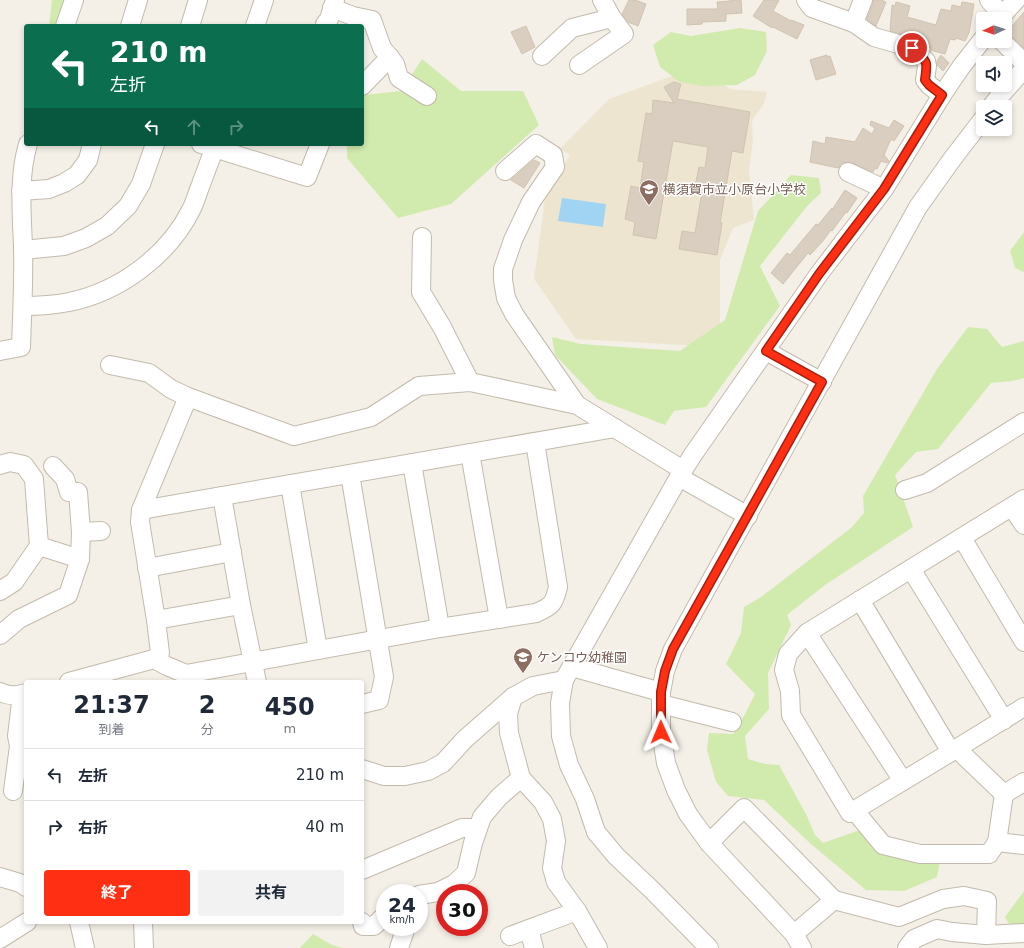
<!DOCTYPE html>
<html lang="ja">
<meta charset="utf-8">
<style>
body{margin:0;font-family:"DejaVu Sans","Noto Sans JP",sans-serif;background:#f2f2f3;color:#1f2937;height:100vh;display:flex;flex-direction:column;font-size:15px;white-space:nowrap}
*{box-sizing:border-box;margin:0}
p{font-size:13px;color:#747a83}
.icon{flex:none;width:22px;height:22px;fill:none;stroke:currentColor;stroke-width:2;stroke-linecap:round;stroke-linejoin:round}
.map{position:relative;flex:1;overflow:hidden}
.sheet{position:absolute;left:24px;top:680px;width:340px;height:244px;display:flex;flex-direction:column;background:#fff;border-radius:4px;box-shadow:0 2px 6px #0003}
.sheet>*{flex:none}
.guide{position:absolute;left:24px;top:24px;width:340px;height:122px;border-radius:4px;box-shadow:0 2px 6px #0003;background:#0b6e4f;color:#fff;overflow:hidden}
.needle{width:26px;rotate:266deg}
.fabs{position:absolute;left:976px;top:12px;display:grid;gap:8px}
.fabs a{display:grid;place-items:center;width:36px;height:36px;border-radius:4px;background:#fff;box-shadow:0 2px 6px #0003;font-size:20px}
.speed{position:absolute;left:376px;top:884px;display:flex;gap:8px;font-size:20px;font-weight:700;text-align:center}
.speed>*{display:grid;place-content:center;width:52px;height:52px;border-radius:50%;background:#fff;box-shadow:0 2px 6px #0003;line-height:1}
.speed small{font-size:10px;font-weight:400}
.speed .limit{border:6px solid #d22;background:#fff;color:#111}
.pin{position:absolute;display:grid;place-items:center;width:34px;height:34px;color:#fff;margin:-17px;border:2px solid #fff;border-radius:50%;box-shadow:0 1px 4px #0007}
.me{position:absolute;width:44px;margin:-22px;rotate:359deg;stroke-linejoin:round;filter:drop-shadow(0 0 3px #0008)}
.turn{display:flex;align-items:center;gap:14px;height:84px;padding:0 20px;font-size:18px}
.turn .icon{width:52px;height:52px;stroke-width:2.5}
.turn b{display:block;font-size:28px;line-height:34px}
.lanes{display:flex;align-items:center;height:38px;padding:0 20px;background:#0003;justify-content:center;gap:20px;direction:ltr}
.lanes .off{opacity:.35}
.eta{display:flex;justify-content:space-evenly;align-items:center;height:68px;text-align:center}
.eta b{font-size:24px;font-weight:700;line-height:28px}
.cta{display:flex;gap:8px;margin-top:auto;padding:8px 20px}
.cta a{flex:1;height:46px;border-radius:4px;background:#ff2f13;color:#fff;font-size:16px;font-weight:700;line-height:46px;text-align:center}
.cta a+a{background:#f2f2f3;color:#1f2937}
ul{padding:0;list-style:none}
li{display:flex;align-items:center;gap:12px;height:52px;padding:0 20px;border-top:1px solid #e0e1e3}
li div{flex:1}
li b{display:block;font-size:15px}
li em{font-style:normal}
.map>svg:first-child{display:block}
</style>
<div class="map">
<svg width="1024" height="948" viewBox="0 0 1024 948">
<rect width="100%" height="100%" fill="#f4f0e7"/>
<!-- education -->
<polygon fill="#eee5d0" points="672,76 722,83 730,89 767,92 764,104 753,119 752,122 753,141 749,170 754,220 733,228 720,260 720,324 701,346 576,339 534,279 546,192 570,155 560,149 609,99"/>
<!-- green -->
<g fill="#d1eaae">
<polygon points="52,0 64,0 55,26 49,26"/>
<polygon points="740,28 766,32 767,51 755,75 737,85 701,86 680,82 660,67 653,45 671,32 691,36"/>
<polygon points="422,59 461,91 523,91 539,125 451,204 398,218 347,158 347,144 362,144 362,97 364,95 401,91"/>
<polygon points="791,175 819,178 821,193 808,205 760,266 780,306 706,407 674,411 665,425 597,399 555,355 552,337 581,344 636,348 680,351 725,320 758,211"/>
<polygon points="1024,232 1024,272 1015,268 1010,251"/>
<polygon points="968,327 987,329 1002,347 1024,341 1024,378 1012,381 991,383 938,449 916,452 895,475 913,527 825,585 787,615 791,625 768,673 769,709 745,736 748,759 765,764 779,765 807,816 815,835 823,843 860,830 880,854 940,861 937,877 904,891 866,890 811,844 764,800 728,796 716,782 707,750 709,733 733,734 745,714 755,694 726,664 741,633 744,607 761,597 851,528 864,513 863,496 937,369"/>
<polygon points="1024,891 1024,924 1009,924 1005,917"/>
<polygon points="313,934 332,945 343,948 300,948"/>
</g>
<!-- water -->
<polygon fill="#a1d4f3" points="562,198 606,204 603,227 558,221"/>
<!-- building -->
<g fill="#d9cebf" stroke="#d1c3af">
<polygon points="629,0 635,0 646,4 638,26 628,22 622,14"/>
<polygon points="730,0 741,0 742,13 726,14 726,21 702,22 702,24 687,25 687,9 718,9 717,2 730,1"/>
<polygon points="764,0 779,0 773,11 791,21 791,20 804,25 797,39 773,27 772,28 753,16"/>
<polygon points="873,0 881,0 886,2 876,26 867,19 873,4"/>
<polygon points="896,2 910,6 907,17 936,25 941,9 951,11 952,5 961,7 962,2 974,4 969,33 965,41 956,38 955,40 950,39 945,54 930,50 931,48 925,46 915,38 890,31 892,5 895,6"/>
<polygon points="1024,12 1024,48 1007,32"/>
<polygon points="526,26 535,47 522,54 511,32"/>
<polygon points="827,55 827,57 830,56 836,74 816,80 810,60"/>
<polygon points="941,55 949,63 943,71 937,65 937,61"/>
<polygon points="674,82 681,84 677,99 750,112 743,153 732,151 720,223 722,223 717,255 679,249 682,231 695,233 703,187 695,186 699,167 705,168 708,147 673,141 656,239 633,235 635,222 625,219 631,186 640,188 644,162 638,161 646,113 652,114 653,100 674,103 664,87"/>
<polygon points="894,120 904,126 894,141 891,139 884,155 889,161 887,163 881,161 877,169 875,168 873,172 852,163 848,162 842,163 838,168 810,162 813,141 825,144 826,137 855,142 863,128 872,134 875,128 870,125 871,121 889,128"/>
<polygon points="534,160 540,163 524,188 511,180"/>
<polygon points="845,190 857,198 847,213 846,212 832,231 831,230 822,242 810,255 808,253 783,284 771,273 787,253 790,255 816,224 818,225 832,208 832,210"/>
</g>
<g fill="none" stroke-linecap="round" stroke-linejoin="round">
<!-- minor casing -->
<g stroke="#c3baac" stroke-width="20">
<g id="minor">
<polyline points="806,0 812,8 854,23 874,37 912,48 926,61 927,66 925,80 929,85 942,95"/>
<polyline points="989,0 1002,15"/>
<polyline points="332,8 353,16 372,20 382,48 395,64 399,78 427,96"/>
<polyline points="999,19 1016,0"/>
<polyline points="854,23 863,0"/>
<polyline points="325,24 329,19 335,0"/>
<polyline points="65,26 74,0"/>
<polyline points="130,26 138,0"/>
<polyline points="190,26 198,0"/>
<polyline points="255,26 264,0"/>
<polyline points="1002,41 1024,63"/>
<polyline points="542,56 572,28 612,18"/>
<polyline points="579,65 624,34 612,18 602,0"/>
<polyline points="362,86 390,57"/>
<polyline points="991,107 998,98 1024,69"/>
<polyline points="201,144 307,177 320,144"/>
<polyline points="505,171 536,144 553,155 555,167 531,202 513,240 503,269 503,280 506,298 514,314 577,405"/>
<polyline points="848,172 884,189"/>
<polyline points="21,191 49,189 64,183 77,175 88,160 92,144"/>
<polyline points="422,237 421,292 442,327 470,382"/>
<polyline points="23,250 64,246 86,238 107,226 128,206 141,184 155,144"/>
<path d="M23 306C38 306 54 305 69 302 119 292 168 256 191 210 195 203 197 194 200 187 205 173 211 158 216 144"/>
<path d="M0 351 21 347C22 314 24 281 23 248 22 214 18 178 28 144"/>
<polyline points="766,351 822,382"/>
<polyline points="110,365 149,373 171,389 188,397 294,436 371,417 419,386 470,382 577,405 683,470"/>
<polyline points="470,453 499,619"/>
<polyline points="412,463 440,628"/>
<polyline points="0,465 10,462 24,465 34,479 39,546 14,582 0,591"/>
<polyline points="350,474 384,677 379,700 362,704"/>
<polyline points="679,477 748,516"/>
<polyline points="290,484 318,650"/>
<polyline points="905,490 927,483 1024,422"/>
<polyline points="222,496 241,605 257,682"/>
<polyline points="1024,499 807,633 788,654 784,670 790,691 791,715 850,813 951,752 1024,707"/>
<polyline points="1012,507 1024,525"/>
<polyline points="141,510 615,428"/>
<polyline points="81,532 101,531"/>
<polyline points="962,538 1024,642"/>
<polyline points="39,546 80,559"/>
<polyline points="147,568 232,552"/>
<polyline points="911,569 1004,720"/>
<polyline points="860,600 951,752"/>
<polyline points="156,620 241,605"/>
<polyline points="807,633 903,781"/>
<polyline points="0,635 19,619 68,595 80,559 81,532 78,492 69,492 65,479 53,466"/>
<path d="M154 659 167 666 186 674 440 628 536 613C552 606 554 604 558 587L535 442"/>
<polyline points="572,667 661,692"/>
<polyline points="69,682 154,659 160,653 156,620 140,522 141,510 188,397"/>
<path d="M0 692C8 696 18 696 26 693"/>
<polyline points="513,697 508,714 509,733 521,778 543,802 552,819 556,841 552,868 556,882 577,911 598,948"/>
<polyline points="661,704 732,722"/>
<polyline points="957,749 1004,794 1024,782"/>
<polyline points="362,769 384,776 405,776 428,771 443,763 465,739 513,697 533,686 564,680"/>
<polyline points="13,791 19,746 17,736 22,694"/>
<polyline points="854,810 883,845 920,854 989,854 997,842 1004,794"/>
<polyline points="997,842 1024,845"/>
<polyline points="709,843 744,808 834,900"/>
<polyline points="362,870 462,828 478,828"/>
<polyline points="0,877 20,883 26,887"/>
<polyline points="419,895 438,892 454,884 466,873 473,843 482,817 499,797 521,778"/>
<polyline points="79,922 85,948"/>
<polyline points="143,922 144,948"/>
<polyline points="362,922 363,926 374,926 385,915"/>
<polyline points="529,929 534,948"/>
<polyline points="794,934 834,900 899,917 943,899 964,896 987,901 986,935"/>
<polyline points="510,936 577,911"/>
<polyline points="0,939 27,922"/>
<polyline points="399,948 406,927"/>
<polyline points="709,948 652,890 616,856 596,832 585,799 569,765 561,736 560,703 564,680 679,477 692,456 819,274 884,189 942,95 961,67 983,39"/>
<polyline points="802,948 794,934 709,843 688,814 676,790 666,763 661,732 661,692 665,671 673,649 918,207 953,158 983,119"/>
<polyline points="907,948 914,939 937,929 952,932 986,935 1024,933"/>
</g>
</g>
<!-- minor -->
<use href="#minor" stroke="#fff" stroke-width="18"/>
</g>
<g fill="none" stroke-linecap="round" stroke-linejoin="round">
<!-- route casing -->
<g stroke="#a61f0c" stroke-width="10">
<path id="route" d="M661 732V692L665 671 673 649 822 382 766 351 819 274 884 189 942 95 929 85 925 80C928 59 927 62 912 48"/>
</g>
<!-- route -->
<use href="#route" stroke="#ff2f13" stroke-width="7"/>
</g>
<!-- icons -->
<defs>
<g id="school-pin" transform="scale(1)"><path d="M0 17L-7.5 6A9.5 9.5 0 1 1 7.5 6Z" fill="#8d6e63" stroke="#fff"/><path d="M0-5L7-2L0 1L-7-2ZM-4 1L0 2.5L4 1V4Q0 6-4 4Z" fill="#fff"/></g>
</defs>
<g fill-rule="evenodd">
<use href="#school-pin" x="649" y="189"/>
<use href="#school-pin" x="523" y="657"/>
</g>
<g text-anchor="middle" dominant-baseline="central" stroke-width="3" stroke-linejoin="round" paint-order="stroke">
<!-- education labels -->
<g font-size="13" fill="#785e54" stroke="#fff" text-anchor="start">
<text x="663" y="189">横須賀市立小原台小学校</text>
<text x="537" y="657">ケンコウ幼稚園</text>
</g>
</g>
</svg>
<div class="fabs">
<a><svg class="needle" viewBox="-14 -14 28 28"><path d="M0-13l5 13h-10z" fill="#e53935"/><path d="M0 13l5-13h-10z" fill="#747a83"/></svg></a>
<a><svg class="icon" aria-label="sound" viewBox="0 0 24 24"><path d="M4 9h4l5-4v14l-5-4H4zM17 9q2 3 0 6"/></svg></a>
<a><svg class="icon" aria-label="layers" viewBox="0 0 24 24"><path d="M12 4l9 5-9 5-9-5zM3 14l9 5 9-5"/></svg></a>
</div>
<div class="speed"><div>24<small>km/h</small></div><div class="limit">30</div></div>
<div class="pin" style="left:912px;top:48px;background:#d93025"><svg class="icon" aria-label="arrive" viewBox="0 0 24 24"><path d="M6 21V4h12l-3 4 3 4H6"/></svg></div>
<svg class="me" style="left:661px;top:732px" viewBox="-20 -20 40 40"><path d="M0-17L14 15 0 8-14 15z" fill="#ff2f13" stroke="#fff" stroke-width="4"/></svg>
<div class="guide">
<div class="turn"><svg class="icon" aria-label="left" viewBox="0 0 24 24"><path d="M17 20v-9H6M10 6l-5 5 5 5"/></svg><div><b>210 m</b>左折</div></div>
<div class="lanes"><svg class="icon" aria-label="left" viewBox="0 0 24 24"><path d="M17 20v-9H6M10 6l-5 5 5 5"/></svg><svg class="icon off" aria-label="ahead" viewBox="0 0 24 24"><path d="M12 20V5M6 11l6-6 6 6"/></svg><svg class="icon off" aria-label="right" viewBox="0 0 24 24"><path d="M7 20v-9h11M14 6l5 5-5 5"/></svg></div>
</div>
<section class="sheet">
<div class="eta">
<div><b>21:37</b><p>到着</p></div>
<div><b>2</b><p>分</p></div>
<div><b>450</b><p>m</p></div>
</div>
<ul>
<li><svg class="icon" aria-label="left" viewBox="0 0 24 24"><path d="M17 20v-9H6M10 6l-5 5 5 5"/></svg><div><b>左折</b></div><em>210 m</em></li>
<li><svg class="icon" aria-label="right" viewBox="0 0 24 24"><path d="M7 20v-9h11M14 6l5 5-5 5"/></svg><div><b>右折</b></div><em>40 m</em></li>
</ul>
<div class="cta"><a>終了</a><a>共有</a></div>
</section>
</div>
